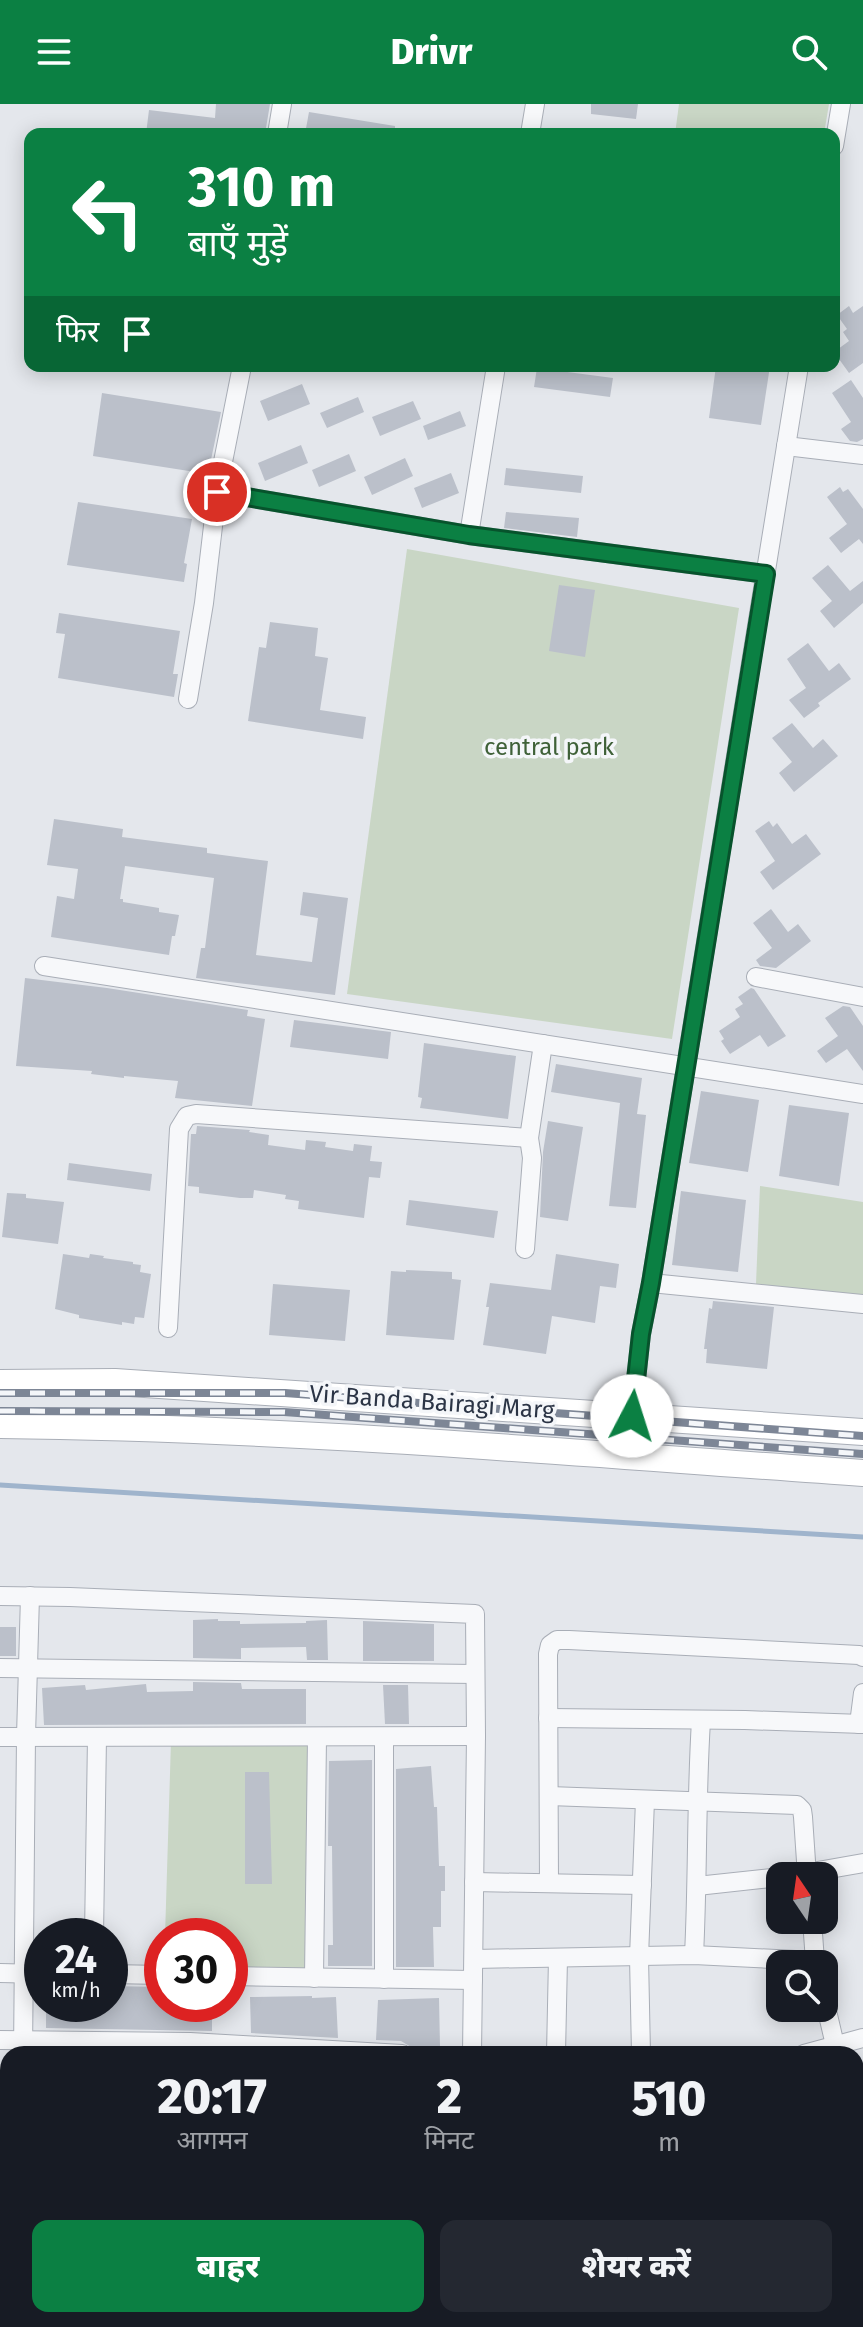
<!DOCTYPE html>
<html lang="hi">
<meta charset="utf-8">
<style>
body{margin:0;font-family:"Fira Sans","Noto Sans Devanagari",sans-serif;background:#242831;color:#f1f3f6;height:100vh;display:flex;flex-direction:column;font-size:30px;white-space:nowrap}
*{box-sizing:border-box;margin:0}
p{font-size:26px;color:#9ea1a6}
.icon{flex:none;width:44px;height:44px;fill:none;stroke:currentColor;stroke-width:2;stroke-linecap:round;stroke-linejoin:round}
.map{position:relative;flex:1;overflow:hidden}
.details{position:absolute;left:0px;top:1942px;width:864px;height:282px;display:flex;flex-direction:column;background:#171b24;border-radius:24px 24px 0 0;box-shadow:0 4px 20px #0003}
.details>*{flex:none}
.hud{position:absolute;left:24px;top:24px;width:816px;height:244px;border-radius:16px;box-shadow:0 4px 20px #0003;background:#0b8043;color:#fff;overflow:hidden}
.needle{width:52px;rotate:347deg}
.controls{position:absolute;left:766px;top:1758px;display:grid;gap:16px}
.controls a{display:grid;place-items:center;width:72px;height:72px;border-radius:16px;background:#171b24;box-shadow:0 4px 20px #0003;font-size:40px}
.speed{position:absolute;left:24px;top:1814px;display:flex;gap:16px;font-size:40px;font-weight:700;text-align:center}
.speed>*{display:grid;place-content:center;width:104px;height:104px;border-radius:50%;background:#171b24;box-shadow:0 4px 20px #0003;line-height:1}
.speed small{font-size:20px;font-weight:400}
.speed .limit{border:12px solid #d22;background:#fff;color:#111}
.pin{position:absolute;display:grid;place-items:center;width:68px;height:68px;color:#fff;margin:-34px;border:4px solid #fff;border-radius:50%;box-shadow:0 2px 8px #0007}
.me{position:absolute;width:88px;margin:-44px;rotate:5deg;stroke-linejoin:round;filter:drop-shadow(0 0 6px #0008)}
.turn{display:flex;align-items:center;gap:28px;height:168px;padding:0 32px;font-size:36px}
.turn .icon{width:104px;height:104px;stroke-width:2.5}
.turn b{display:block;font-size:56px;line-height:68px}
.then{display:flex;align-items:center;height:76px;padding:0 32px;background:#0003;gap:16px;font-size:30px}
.eta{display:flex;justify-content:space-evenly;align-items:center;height:136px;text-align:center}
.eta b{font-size:48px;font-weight:800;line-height:56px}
.action{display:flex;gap:16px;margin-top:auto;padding:16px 32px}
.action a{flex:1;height:92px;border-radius:16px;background:#0b8043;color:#fff;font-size:32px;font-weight:800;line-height:92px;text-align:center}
.action a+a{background:#242831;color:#f1f3f6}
header{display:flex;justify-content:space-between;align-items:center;height:104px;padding:0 32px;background:#0b8043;color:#fff;font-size:36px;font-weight:800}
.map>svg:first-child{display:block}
</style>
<header><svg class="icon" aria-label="menu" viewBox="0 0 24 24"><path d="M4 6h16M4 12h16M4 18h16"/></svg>Drivr<svg class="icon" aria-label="search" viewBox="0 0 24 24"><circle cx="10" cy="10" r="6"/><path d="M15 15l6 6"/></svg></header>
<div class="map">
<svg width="863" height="2223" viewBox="0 0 863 2223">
<rect width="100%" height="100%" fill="#e4e7ec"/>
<!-- green -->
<g fill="#c9d6c5">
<polygon points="679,0 829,0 824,30 675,30"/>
<polygon points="407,445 739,504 672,935 347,890"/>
<polygon points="760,1082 863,1098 863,1195 756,1180"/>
<polygon points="311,1636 308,1868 230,1868 230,1832 165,1832 171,1637"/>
<polygon points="325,2216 558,2216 558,2223 324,2223"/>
</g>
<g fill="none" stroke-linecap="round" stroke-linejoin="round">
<!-- stream -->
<polyline stroke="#9fb4cc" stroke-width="5" points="0,1381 863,1433"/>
</g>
<!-- building -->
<g fill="#bbc0ca">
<polygon points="216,0 270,0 265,30 146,30 149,6 215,14"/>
<polygon points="591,0 638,0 636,15 591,10"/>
<polygon points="309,8 395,22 395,30 305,30"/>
<polygon points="849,202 853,209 863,202 863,259 849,269 834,248 849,237 843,228 847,225 837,211"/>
<polygon points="716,262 770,262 761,321 709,314"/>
<polygon points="537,264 613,274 610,293 534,283"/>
<polygon points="851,276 863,294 863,335 857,338 850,337 841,325 851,318 832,289"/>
<polygon points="302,280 310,300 268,317 260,297"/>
<polygon points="102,289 221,308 208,370 93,352"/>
<polygon points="358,293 364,308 327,324 320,309"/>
<polygon points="413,297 421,315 380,332 372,313"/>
<polygon points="460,307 466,322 428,336 423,322"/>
<polygon points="301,341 308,359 265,377 258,359"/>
<polygon points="349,350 356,367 319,383 312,366"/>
<polygon points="405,354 413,372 372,391 364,373"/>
<polygon points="506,364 583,372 581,389 504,381"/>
<polygon points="451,369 459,389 422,404 414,384"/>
<polygon points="840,383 843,388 848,385 863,405 863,440 859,435 841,449 829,434 847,420 827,393"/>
<polygon points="78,398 192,415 184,459 187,460 184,478 67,461"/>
<polygon points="506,408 579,414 577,433 504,424"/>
<polygon points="828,461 850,487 863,477 863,499 834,524 820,507 832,497 812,474"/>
<polygon points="559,481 595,486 585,553 549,547"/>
<polygon points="59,509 180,527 173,570 178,570 174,593 58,574 65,530 56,529"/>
<polygon points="270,518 318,524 315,552 328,554 320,606 366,613 363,635 248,617 259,543 266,544"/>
<polygon points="808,539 829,567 839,559 851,575 818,599 820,602 804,614 789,596 806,584 787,555"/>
<polygon points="792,619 813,644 823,635 838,652 794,688 779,669 792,658 772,634"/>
<polygon points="54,715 123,725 122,733 207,744 207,749 268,757 256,851 312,858 318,814 300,811 303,788 348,794 335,891 196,874 201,844 205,844 214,774 125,762 120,795 123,795 123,798 159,804 159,808 179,811 175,832 172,832 169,851 51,833 57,792 74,795 78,765 47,761"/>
<polygon points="769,717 773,723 777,719 792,740 806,730 821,750 773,786 760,768 775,757 755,727"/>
<polygon points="771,805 788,828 798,820 811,837 776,864 760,862 756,856 772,844 753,819"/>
<polygon points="25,874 107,884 248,906 247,912 265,915 252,1002 175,994 178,977 124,972 124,974 91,970 92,967 16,962"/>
<polygon points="751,884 754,885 786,932 768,943 760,931 730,950 721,937 724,935 719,927 740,913 735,905 743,900 738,893"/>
<polygon points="843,902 850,903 863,922 863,967 847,945 826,959 817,947 838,932 825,914"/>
<polygon points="294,916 391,928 388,955 290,943"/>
<polygon points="424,939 516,952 508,1015 420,1004 422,994 418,993"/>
<polygon points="556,960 642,974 637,1010 646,1011 636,1104 609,1102 620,999 551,988"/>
<polygon points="701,987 759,996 748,1068 689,1059"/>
<polygon points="789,1001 849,1009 839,1082 779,1072"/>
<polygon points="548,1017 583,1023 568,1117 540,1113 543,1048"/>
<polygon points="197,1022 250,1026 249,1028 269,1031 268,1041 305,1046 306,1036 326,1038 325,1043 353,1047 354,1040 372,1042 370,1057 382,1058 380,1074 369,1073 364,1114 298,1105 299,1097 285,1095 286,1091 254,1086 253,1094 240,1094 199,1089 199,1083 188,1082 191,1030 196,1030"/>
<polygon points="69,1059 152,1070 150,1087 67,1076"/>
<polygon points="681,1087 746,1096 738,1168 672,1161"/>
<polygon points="7,1089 26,1090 26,1094 64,1098 58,1140 2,1133"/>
<polygon points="409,1096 498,1107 494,1134 406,1121"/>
<polygon points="63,1150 89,1154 90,1150 104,1152 103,1154 133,1158 133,1160 141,1161 140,1168 151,1170 144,1214 135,1213 134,1220 122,1218 122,1221 79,1214 79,1211 55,1205"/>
<polygon points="556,1150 619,1160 616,1184 600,1182 595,1219 552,1212 546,1250 483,1241 489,1203 486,1203 490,1179 551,1186"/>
<polygon points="406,1166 452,1168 452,1175 461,1176 454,1236 386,1231 391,1167 406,1168"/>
<polygon points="273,1180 350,1186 345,1237 269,1231"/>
<polygon points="713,1197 774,1203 767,1265 706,1259 707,1245 704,1245 709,1204 712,1205"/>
<polygon points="218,1515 218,1517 240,1517 240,1520 306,1519 306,1517 327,1516 328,1556 307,1556 306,1543 241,1544 241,1555 193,1554 193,1516"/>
<polygon points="363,1517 434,1520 434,1557 363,1557"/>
<rect x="0" y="1523" width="16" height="29"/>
<polygon points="193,1578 241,1579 242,1585 306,1585 306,1620 44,1621 42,1584 85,1581 86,1586 146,1580 147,1588 193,1587"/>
<polygon points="383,1581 408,1581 409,1620 385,1620"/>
<polygon points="372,1656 372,1862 328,1862 328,1841 333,1841 332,1742 328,1742 329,1657"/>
<polygon points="431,1662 434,1703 437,1703 439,1762 445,1762 445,1787 441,1787 441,1823 433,1823 434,1863 396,1863 396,1665"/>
<polygon points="245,1668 269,1668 272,1780 245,1780"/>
<polygon points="110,1882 162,1883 162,1900 212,1900 212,1927 46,1924 46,1900 110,1900"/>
<polygon points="312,1892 312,1894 336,1893 338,1934 251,1929 250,1893"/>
<polygon points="439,1894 440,1942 411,1943 401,1937 376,1936 378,1896"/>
</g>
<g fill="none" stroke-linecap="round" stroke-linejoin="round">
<!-- street casing -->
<g stroke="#a9aeb7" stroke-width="20">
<g id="street">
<polyline points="277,30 282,0"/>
<polyline points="530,30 535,0"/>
<polyline points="834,42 841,0"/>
<polyline points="786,342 863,351"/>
<polyline points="217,388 469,431 766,470"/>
<polyline points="469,431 496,262"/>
<polyline points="188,595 204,499 217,388 242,262"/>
<polyline points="44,862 863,990"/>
<polyline points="756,873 863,893"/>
<polyline points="525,1145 532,1054 529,1034 543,940"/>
<polyline points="651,1179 799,262"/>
<polyline points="168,1224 179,1025 187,1012 196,1010 529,1034"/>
<polyline points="632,1312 641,1230 651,1179 863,1200"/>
<polyline points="0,1492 70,1493 475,1510 476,1632 472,1950"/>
<polyline points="0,1564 475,1570"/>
<polyline points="548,1614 745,1616 863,1620"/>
<polyline points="859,1620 863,1589"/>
<polyline points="0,1633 476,1632"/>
<polyline points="384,1633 384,1875"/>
<polyline points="549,1692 797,1701 802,1706 803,1713 807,1772"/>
<polyline points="795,1771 863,1759"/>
<polyline points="474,1778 642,1781"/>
<polyline points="549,1779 548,1550 550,1541 557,1536 569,1536 859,1551 863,1553"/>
<polyline points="697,1782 780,1773"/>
<polyline points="94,1832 97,1633"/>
<path d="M694 1851C698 1773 696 1695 701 1617"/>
<polyline points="474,1855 694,1851 815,1857 812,1816"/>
<polyline points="0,1869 42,1870"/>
<polyline points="110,1870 162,1871"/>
<polyline points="230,1872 473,1876"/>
<polyline points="314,1874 317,1634"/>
<polyline points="824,1894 835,1941"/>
<polyline points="0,1936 190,1938 402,1950"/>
<polyline points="23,1950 26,1632 30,1492"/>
<polyline points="556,1950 558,1854"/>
<polyline points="641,1950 639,1853 645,1696"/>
<polyline points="804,1950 863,1934"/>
<polyline points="0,2017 8,2017"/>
<polyline points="856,2142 863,2140"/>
<polyline points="671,2216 672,2223"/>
<polyline points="606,2220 621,2216"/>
</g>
</g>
<!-- secondary casing -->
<g stroke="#a9aeb7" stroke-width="28">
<g id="secondary">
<polyline points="0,1279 115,1278 863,1328"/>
<path d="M0 1321C288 1324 576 1349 863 1369"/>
</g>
</g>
<!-- street -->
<use href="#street" stroke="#f7f8fa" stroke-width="18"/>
<!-- secondary -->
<use href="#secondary" stroke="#fff" stroke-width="26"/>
<!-- rail casing -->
<g stroke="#7d8696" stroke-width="8">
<g id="rail">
<polyline points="0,1289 285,1289 863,1332"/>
<polyline points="0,1307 284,1308 863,1350"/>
</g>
</g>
<!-- rail -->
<use href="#rail" stroke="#f4f6f9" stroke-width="5" stroke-dasharray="15" stroke-linecap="butt"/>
</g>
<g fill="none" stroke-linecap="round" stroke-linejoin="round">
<!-- route casing -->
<g stroke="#07532c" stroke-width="20">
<polyline id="route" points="217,388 469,431 766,470 651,1179 641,1230 632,1312"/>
</g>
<!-- route -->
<use href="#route" stroke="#0b8043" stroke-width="14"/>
</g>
<g text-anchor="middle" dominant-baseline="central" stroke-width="7" stroke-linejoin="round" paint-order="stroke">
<!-- park labels -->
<g font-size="24" fill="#3f6138" stroke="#f4f6f9">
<text x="549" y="643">central park</text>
</g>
<!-- street labels -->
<g font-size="24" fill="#2b3445" stroke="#f4f6f9">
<text transform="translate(432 1298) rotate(4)">Vir Banda Bairagi Marg</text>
</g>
</g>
</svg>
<div class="controls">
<a><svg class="needle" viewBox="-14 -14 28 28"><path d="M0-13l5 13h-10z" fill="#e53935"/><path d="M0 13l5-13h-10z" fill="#9ea1a6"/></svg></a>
<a><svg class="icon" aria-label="search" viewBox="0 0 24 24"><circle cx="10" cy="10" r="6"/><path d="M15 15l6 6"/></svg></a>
</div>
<div class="speed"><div>24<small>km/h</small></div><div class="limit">30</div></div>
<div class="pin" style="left:217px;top:388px;background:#d93025"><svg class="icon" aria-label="arrive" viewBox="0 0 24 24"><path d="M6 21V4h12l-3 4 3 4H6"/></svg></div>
<svg class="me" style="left:632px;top:1312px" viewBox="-20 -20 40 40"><circle r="19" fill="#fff"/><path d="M0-13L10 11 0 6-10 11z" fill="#0b8043"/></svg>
<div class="hud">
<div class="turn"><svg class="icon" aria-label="left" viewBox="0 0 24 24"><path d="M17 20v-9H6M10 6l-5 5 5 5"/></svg><div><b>310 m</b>बाएँ मुड़ें</div></div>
<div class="then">फिर<svg class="icon" aria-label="arrive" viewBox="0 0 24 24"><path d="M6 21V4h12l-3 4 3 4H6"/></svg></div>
</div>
<section class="details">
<div class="eta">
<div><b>20:17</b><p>आगमन</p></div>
<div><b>2</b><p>मिनट</p></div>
<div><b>510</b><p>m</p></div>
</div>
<div class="action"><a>बाहर</a><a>शेयर करें</a></div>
</section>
</div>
